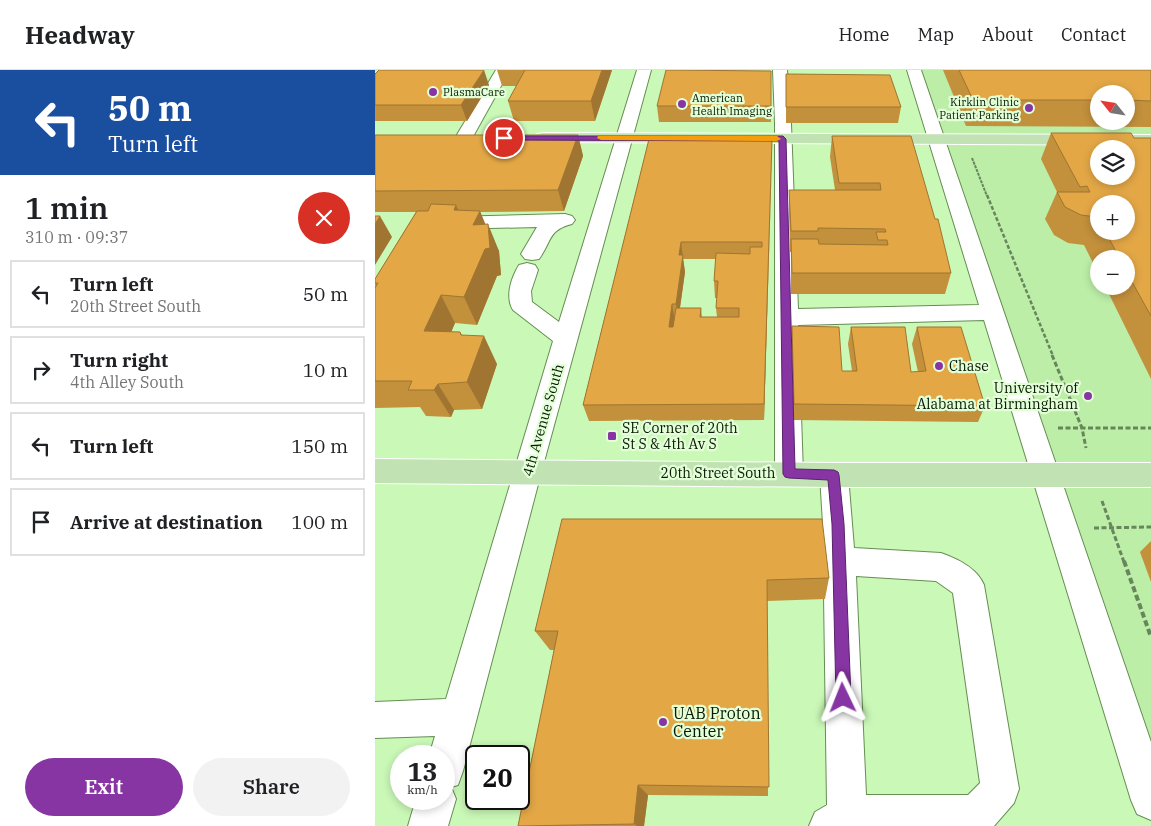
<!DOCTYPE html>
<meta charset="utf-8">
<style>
body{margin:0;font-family:"IBM Plex Serif",serif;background:#f2f2f2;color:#202124;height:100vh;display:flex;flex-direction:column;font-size:19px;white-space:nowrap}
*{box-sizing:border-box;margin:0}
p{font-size:16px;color:#757577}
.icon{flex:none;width:28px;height:28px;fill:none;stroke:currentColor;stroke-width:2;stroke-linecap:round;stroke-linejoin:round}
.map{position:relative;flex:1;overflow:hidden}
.details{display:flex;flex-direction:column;background:#fff;width:375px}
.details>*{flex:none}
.banner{background:#1a4fa0;color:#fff;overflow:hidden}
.needle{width:32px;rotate:300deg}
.buttons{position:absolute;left:715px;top:15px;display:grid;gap:10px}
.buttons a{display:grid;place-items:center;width:45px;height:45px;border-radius:50%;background:#fff;box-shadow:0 2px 8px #0003;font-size:25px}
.speed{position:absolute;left:15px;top:675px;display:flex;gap:10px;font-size:25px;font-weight:700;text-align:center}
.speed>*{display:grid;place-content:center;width:65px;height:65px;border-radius:50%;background:#fff;box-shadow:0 2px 8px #0003;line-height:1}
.speed small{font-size:12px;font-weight:400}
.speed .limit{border:2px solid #111;border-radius:8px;background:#fff;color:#111}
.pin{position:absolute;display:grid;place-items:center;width:42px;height:42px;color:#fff;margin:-21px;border:2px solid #fff;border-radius:50%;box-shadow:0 1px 5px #0007}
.me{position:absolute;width:55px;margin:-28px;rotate:358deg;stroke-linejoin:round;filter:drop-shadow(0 0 4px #0008)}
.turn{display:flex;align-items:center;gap:18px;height:105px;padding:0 25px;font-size:22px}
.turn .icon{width:65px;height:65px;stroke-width:2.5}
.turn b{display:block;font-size:35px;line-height:42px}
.round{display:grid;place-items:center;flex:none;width:52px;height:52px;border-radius:26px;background:#f2f2f2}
.head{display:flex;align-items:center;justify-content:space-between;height:85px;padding:0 25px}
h1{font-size:30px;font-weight:600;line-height:38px}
.action{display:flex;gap:10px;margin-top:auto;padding:10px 25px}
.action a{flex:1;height:58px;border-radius:30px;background:#8835a4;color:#fff;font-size:20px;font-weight:600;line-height:58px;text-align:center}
.action a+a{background:#f2f2f2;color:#202124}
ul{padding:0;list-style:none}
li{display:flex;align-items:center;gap:15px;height:68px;margin:0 10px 8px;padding:0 15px;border:2px solid #e0e0e0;border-radius:0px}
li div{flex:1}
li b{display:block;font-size:19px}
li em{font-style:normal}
header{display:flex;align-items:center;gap:30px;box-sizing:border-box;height:70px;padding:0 25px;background:#fff;border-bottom:1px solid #e0e0e0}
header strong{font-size:24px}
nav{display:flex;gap:28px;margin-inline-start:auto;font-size:18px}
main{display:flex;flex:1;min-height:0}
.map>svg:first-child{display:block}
</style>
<header>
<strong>Headway</strong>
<nav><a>Home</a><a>Map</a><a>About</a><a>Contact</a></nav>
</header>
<main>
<section class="details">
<div class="banner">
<div class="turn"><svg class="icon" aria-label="left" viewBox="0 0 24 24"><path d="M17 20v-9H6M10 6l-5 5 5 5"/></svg><div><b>50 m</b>Turn left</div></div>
</div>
<div class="head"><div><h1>1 min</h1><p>310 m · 09:37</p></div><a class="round" style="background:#d93025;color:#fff"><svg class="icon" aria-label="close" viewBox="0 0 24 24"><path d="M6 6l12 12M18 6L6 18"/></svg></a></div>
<ul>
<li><svg class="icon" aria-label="left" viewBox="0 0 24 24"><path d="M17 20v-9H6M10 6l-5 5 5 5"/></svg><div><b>Turn left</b><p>20th Street South</p></div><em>50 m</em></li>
<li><svg class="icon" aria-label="right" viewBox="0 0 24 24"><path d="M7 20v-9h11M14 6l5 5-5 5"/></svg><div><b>Turn right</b><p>4th Alley South</p></div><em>10 m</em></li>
<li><svg class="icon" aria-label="left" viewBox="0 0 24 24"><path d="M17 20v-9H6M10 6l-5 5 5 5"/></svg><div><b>Turn left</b></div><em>150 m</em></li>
<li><svg class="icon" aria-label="arrive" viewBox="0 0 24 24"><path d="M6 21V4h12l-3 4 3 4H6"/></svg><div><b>Arrive at destination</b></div><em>100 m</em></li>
</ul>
<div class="action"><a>Exit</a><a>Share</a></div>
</section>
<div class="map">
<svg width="776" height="756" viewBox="0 0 776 756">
<rect width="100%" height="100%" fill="#caf8b7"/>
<!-- built -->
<path fill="#bceea7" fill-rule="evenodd" d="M541 0H776V695ZM724 24H751V51H724ZM724 79H751V106H724ZM724 134H751V161H724ZM724 189H751V216H724Z"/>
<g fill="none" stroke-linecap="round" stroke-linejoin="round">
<!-- minor casing -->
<g stroke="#658e52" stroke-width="2">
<g id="minor">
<polygon points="121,0 135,0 95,72 89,73 83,72 80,68"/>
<path d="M262 0H276L166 403 88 701 83 715 76 717 81 729 73 756H33L41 729H69V686H54L60 666 0 668V632L71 629 178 271 138 240C130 227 136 208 144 195L152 193 160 195 163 200 156 221 157 232 184 252Z"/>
<polygon points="398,0 412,0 416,54 423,239 604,235 532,0 546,0 776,672 776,750 762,744 756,730 609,250 423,255 428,404 424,412 414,416 404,412 400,404 400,54"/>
<path d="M190 144 197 146 200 150 197 154C173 160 177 171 164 189L157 190 150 189 146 184 162 157 72 159 65 157 62 153 65 149 72 147Z"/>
<path d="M459 393 469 397 473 405 479 478 566 483C583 489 602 498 609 515L644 719 639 733 619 756H434L440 742 452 735 448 454 445 405 449 397ZM481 506 561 511 578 523 605 713 593 725H491Z"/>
</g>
</g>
<!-- major casing -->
<g stroke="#fff" stroke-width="2">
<g id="major">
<polygon points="168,63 776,65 776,75 162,72 159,68 162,64"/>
<polygon points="0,389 459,393 776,393 776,417 459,417 0,413"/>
</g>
</g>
<!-- path-far3 -->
<polyline stroke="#67865b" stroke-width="2" stroke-dasharray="3 1" stroke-linecap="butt" points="597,88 612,126"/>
<!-- path-far2 -->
<polyline stroke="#67865b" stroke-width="2.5" stroke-dasharray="4 2" stroke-linecap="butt" points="612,125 678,286"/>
<!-- path-far1 -->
<g stroke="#67865b" stroke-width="3" stroke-dasharray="5 2.5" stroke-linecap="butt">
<polyline points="677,285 707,358 711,378"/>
<polyline points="683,358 776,358"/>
<polyline points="727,431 749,492"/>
<polyline points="719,458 776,457"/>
</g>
<!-- path -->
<polyline stroke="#67865b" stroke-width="4" stroke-dasharray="6 3" stroke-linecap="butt" points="749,491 776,567"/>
<!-- minor -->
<use href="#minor" fill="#fff" fill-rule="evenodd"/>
<!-- major -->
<use href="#major" fill="#c1e2b3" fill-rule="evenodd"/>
</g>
<!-- wall -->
<g fill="#c3903c" fill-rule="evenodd">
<polygon points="122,0 237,0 220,51 139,51 133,31 141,16 127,16"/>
<path d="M568 0H776V57L591 56ZM724 24H751V51H724Z"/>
<polygon points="396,1 396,52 284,52 282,36"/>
<polygon points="0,4 114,15 92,51 0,51"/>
<polygon points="411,4 526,37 523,53 411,53"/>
<path d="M676 63 759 68H776V309L730 216H751V189H724V205L709 175 693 173 679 165 670 149 682 122 666 89ZM724 134 751 161H724Z"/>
<polygon points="0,65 203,65 208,86 189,141 105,142 110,154 124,181 126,205 122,206 102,255 80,253 76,262 85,262 87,265 122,294 107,339 79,340 76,347 51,346 45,337 0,338 0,209 41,142 0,142"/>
<polygon points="457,66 560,149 576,203 570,224 416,224 416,182 415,182 414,141 414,120 460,120 455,87"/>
<path d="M274 69 397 70 389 350 214 351 208 335ZM308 189H341L339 211 340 228H342L341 238 342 247H327L326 238H305L310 202Z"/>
<polygon points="417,256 467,301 477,301 473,274 476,257 536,302 543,302 537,274 542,257 610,336 603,352 418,350 417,273"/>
<polygon points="187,449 454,508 450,529 392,531 393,726 273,725 269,756 143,756 179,580 175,580 160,561"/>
<polygon points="776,471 776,512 765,482"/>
</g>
<!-- shaded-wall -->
<g fill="#9f7531">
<polygon points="109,0 114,15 92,51 86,35"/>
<polygon points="227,0 237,0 220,51 216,31"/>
<polygon points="203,65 208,86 189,141 183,120"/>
<polygon points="397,86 389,350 389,334"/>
<polygon points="81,135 93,163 79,140"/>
<polygon points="105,141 114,163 113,154 124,181 126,205 122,206 102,255 89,227 98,155"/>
<polygon points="5,146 17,167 0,195 0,154"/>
<polygon points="306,172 310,202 303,251 301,234 304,185"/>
<polygon points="66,225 80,253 65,289 49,261"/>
<polygon points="297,234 300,251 296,274 294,257"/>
<polygon points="85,262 100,289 109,266 122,294 107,339 92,312"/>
<polygon points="63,314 79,340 76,347 59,320"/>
<polygon points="263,715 273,725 269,756 262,756 259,754"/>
</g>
<!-- building -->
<g fill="#e3a746" stroke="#9f7531" fill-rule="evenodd">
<polygon points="4,0 109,0 86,35 0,35 0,4"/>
<polygon points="150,0 227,0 216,31 133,31"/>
<polygon points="291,0 396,1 396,36 282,36"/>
<polygon points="584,0 776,0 776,31 751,30 751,24 724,24 724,30 598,30"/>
<polygon points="411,4 515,5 526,37 411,37"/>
<path d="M676 63H756L759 68H776V246L751 201V189H745L730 161H751V134H724V151L722 147 706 145 690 137 682 122H715L712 116 705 117ZM724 79H751V106H724Z"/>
<polygon points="0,65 203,65 183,120 0,121"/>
<polygon points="457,66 536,66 560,149 563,149 576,203 417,203 416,169 443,169 444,174 513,175 512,170 503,170 501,162 511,162 510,159 443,158 443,161 416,161 414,120 506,120 505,113 464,113"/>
<path d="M274 69 397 70 389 334 208 335ZM306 172H387V177H375V184L341 183 339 211H343L341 238H364V247H325L326 238H301L298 257H294L297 234H301L308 185H304Z"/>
<polygon points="56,134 81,135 79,140 105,141 98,155 113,154 115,178 110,179 89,227 66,225 49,261 85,262 86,265 109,266 92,312 63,314 59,320 33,320 37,311 0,311 0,218 3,213 0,213 0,209 42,141 53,141"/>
<polygon points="0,146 5,146 0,154"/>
<polygon points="417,256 464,257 467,301 482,301 476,257 530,257 536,302 551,301 542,257 586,257 610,336 419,334"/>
<polygon points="187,449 447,449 454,508 392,510 394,717 263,715 259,754 143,756 183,561 160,561"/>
</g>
<!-- route -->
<polygon fill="#8835a4" stroke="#58226b" points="126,66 408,66 411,69 420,399 459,400 463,402 464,405 469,454 476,628 473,633 468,635 463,633 461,628 457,454 453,410 414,408 410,407 408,404 404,71 129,70 126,69"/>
<!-- slow -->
<polygon fill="#f59e0b" points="223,66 402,66 406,69 402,71 226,70 222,68"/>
<!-- markers -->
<g fill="#8835a4" stroke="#e3ffd8" stroke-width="2">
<circle cx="58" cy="22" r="5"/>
<circle cx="307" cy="34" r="5"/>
<circle cx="654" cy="38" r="5"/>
<circle cx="564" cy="296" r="5"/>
<circle cx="713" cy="326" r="5"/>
<rect x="232" y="361" width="10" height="10" rx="2.5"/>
<circle cx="288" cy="652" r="5"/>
</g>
<g text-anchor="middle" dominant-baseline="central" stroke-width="4.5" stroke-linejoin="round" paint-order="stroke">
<!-- far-poi labels -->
<g font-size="11" fill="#091903" stroke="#e3ffd8" text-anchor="start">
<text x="68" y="22">PlasmaCare</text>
<text x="317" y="28">American<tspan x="317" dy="13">Health Imaging</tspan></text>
<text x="644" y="32" text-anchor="end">Kirklin Clinic<tspan x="644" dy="13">Patient Parking</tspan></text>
</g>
<!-- poi labels -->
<g font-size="14" fill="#091903" stroke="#e3ffd8" text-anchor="start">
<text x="574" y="296">Chase</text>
<text x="703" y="318" text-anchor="end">University of<tspan x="703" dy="16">Alabama at Birmingham</tspan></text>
<text x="247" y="358">SE Corner of 20th<tspan x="247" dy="16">St S &amp; 4th Av S</tspan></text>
</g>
<!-- street labels -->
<g font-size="14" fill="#091903" stroke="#e3ffd8">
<text transform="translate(168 350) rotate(-74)">4th Avenue South</text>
<text x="343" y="403">20th Street South</text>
</g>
<!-- near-poi labels -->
<g font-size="16" fill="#091903" stroke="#e3ffd8" text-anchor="start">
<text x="298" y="643">UAB Proton<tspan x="298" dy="18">Center</tspan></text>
</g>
</g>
</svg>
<div class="buttons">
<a><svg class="needle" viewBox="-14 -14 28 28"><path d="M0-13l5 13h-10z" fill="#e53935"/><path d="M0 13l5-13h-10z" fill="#757577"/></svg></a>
<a><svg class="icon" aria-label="layers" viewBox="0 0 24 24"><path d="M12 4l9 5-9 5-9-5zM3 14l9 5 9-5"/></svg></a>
<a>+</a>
<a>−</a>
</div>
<div class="speed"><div>13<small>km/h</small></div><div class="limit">20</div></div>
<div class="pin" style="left:129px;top:68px;background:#d93025"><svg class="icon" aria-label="arrive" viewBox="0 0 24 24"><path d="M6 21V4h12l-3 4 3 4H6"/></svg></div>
<svg class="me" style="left:468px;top:628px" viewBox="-20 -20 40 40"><path d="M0-17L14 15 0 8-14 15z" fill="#8835a4" stroke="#fff" stroke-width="4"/></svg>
</div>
</main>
